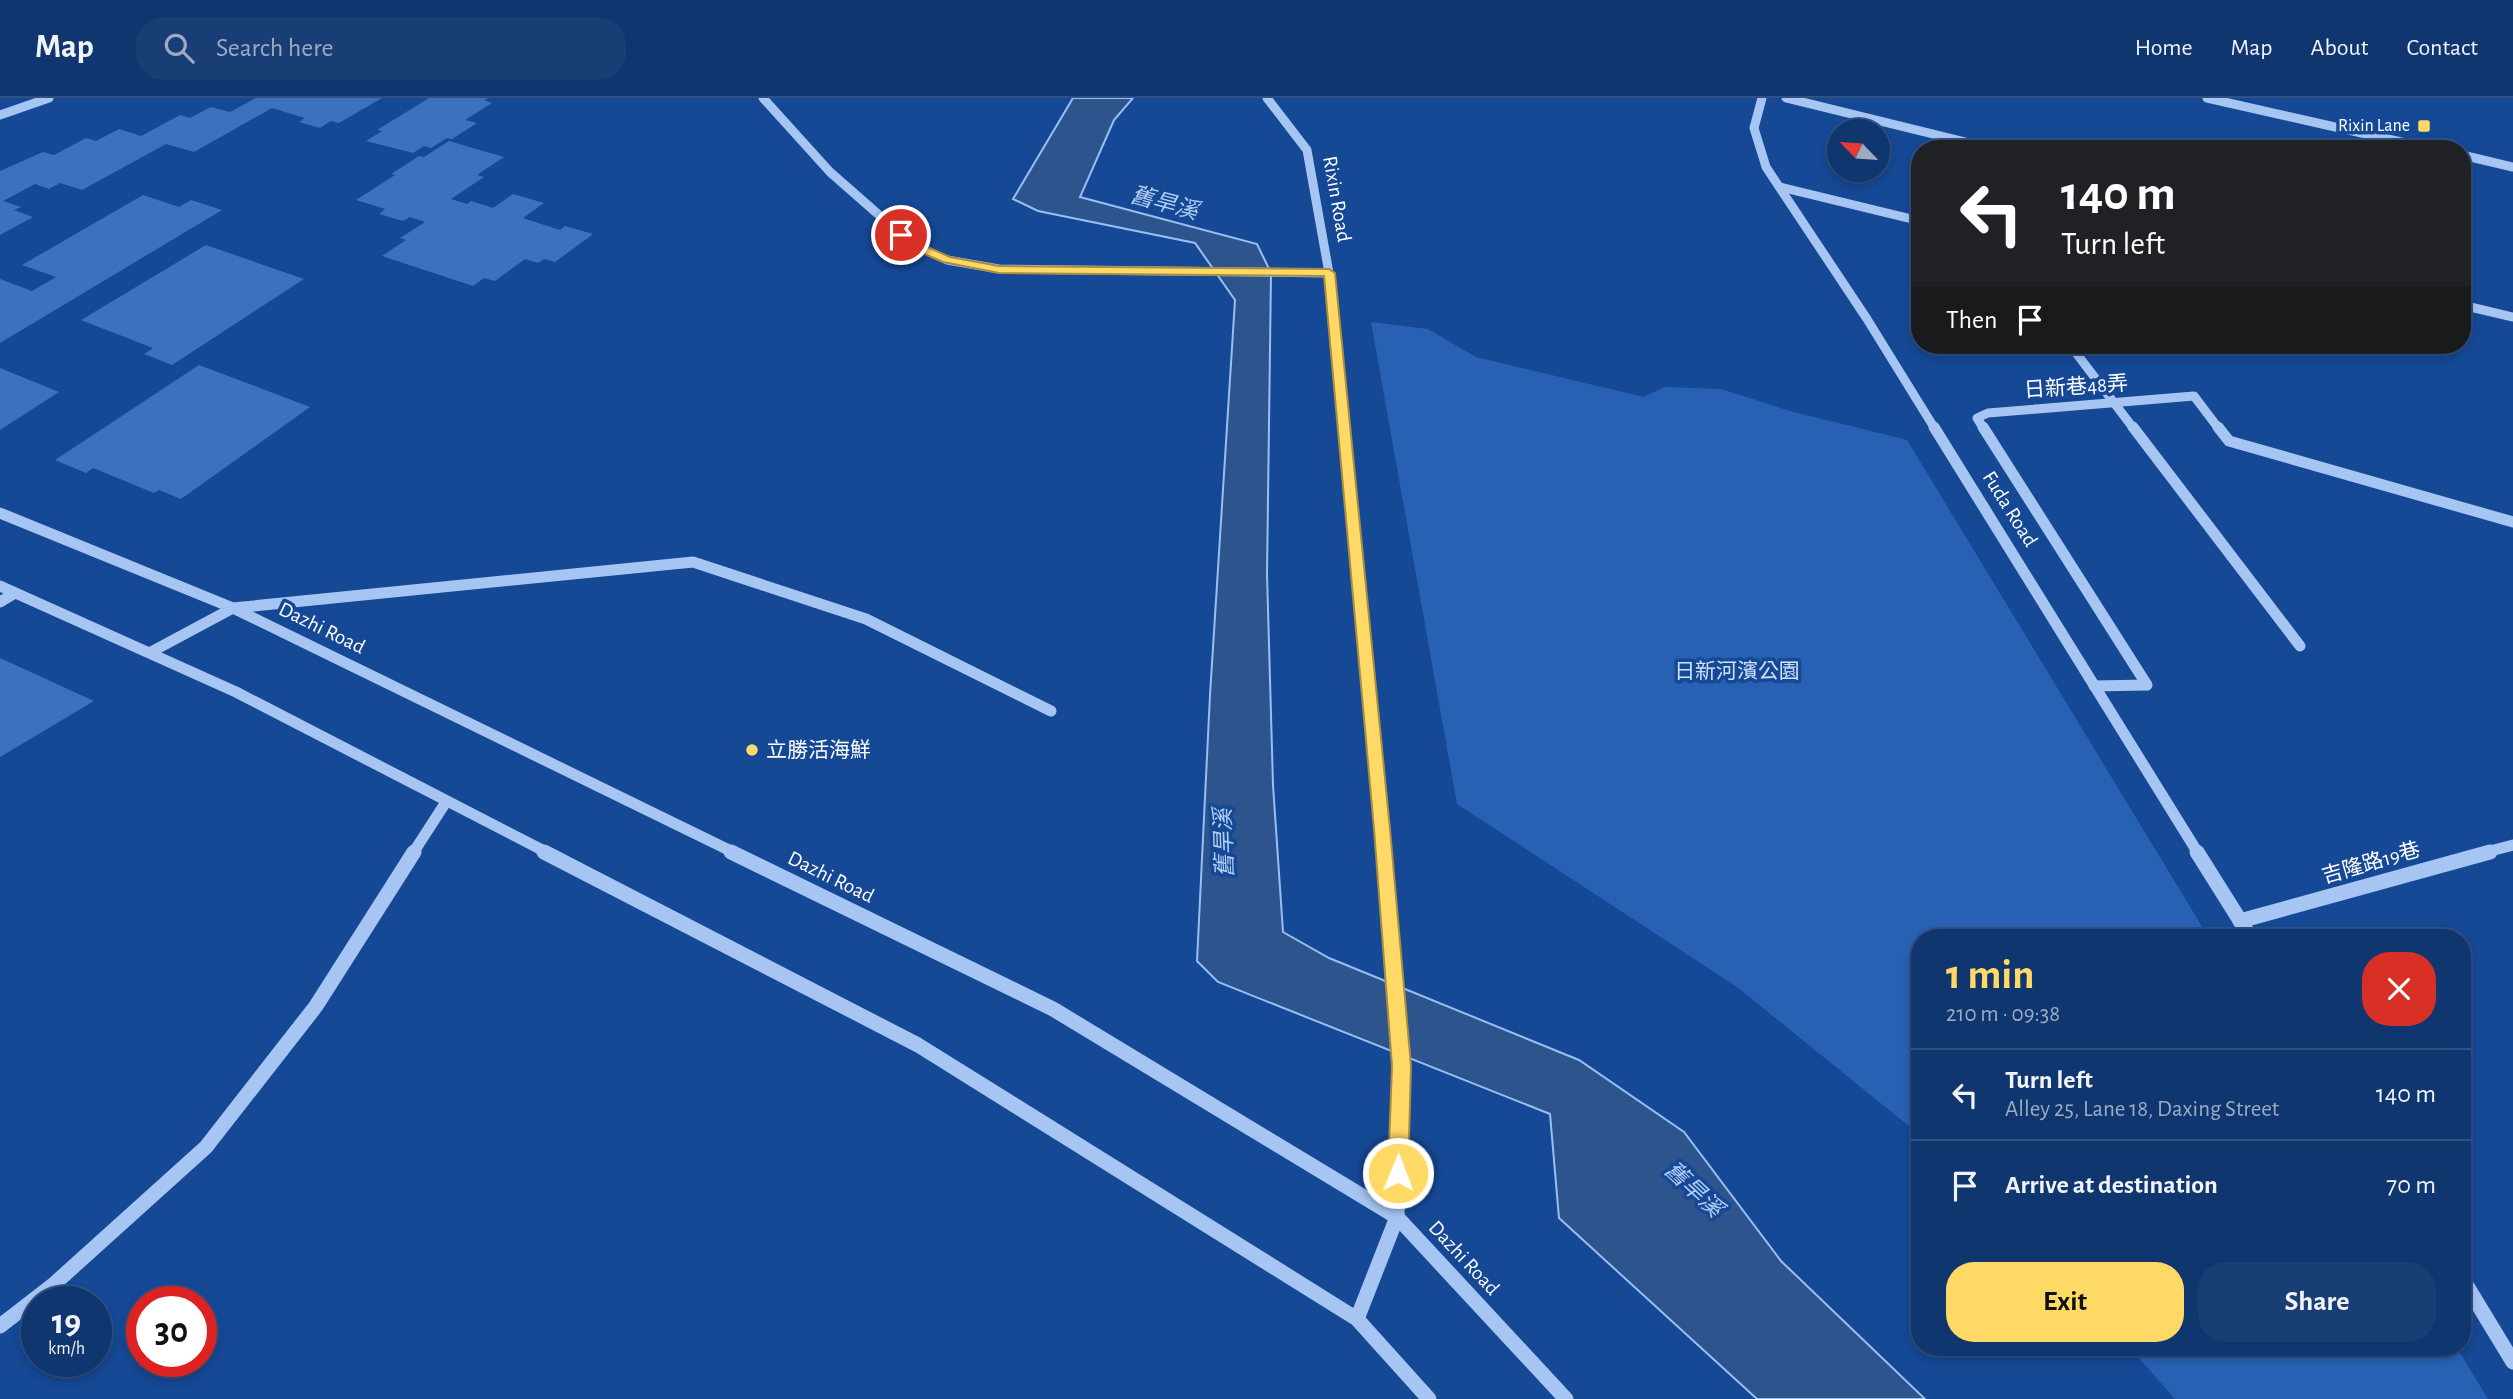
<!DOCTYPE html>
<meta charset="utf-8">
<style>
body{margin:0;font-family:"Alegreya Sans","Noto Sans TC",sans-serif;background:#193e75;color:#f1f3f6;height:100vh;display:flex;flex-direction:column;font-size:26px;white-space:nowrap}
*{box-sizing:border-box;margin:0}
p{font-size:23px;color:#9cabc3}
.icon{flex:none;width:38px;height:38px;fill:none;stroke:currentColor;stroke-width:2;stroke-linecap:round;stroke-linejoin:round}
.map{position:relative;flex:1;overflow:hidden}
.details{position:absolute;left:1911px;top:831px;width:560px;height:427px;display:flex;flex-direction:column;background:#103670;border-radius:28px;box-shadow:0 4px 10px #0003,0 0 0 2px #305083}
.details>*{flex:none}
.guide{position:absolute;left:1911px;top:42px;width:560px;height:214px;border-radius:28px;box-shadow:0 4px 10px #0003,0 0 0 2px #305083;background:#202124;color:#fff;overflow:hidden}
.needle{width:46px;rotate:295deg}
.fabs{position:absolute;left:1827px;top:21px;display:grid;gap:14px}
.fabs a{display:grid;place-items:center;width:63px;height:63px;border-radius:50%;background:#103670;box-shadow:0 4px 10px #0003,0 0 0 2px #305083;font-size:35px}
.speed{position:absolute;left:21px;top:1188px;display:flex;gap:14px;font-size:35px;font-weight:700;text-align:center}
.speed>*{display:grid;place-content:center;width:91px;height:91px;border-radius:50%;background:#103670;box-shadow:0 4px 10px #0003,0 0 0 2px #305083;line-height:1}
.speed small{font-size:18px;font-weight:400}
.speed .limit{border:10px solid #d22;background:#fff;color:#111}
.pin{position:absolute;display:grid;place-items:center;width:60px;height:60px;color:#fff;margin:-30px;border:4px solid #fff;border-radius:50%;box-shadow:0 2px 7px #0007}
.me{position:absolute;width:77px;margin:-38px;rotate:1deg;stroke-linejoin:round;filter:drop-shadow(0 0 5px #0008)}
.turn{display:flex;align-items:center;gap:24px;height:147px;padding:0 35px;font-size:32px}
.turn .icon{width:91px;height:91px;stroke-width:2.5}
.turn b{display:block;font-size:49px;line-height:60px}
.then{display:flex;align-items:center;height:66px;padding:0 35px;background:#0003;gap:14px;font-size:26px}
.round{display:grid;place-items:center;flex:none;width:74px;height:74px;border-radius:28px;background:#193e75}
.head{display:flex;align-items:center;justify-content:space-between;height:119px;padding:0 35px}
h1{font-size:42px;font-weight:700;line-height:52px;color:#ffd966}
.action{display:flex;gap:14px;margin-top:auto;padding:14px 35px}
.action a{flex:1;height:80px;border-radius:28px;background:#ffd966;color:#111;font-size:28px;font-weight:700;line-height:80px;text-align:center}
.action a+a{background:#193e75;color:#f1f3f6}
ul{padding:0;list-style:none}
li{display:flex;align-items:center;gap:21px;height:91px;padding:0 35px;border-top:2px solid #305083}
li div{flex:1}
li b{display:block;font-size:26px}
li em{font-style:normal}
header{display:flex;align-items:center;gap:42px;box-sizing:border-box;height:98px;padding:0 35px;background:#103670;border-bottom:2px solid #305083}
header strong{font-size:33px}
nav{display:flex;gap:38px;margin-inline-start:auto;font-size:24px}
.search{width:490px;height:63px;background:#193e75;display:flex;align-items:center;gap:18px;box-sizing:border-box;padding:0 24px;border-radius:28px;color:#9cabc3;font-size:26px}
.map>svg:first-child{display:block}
</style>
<header>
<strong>Map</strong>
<div class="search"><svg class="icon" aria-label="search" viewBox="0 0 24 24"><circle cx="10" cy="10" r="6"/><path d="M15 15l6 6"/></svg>Search here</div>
<nav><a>Home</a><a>Map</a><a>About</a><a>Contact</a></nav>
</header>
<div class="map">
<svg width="2513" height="1301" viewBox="0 0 2513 1301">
<rect width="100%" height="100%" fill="#154895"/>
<!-- green -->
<g fill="#2861b4">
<polygon points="1371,224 1428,231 1476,259 1644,299 1664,289 1721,291 1790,313 1907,342 2209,840 1920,840 1920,1037 1737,889 1457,706"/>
<polygon points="2130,1250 2457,1250 2488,1301 2175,1301"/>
</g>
<!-- water -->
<polygon fill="#2e548d" stroke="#98bff4" stroke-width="2" points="1073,0 1133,0 1114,22 1080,99 1257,146 1271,175 1267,476 1273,687 1283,834 1329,860 1579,962 1684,1034 1781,1163 1925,1301 1757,1301 1559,1120 1550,1016 1218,884 1197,863 1210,597 1235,202 1195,145 1038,113 1013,101"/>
<!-- building -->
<g fill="#3d71bd">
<polygon points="256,0 382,0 339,25 331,23 320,30 299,24 305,20 272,10 194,54 166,46 82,92 60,85 49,91 35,86 3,103 21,109 14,112 33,119 0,137 0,73 43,54 54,57 86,40 96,43 119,31 141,38 180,17 190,20 211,9 230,14"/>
<polygon points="429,0 488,0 484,2 492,5 465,22 477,25 452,41 447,40 431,50 424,48 413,55 366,43 382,33 377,32"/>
<polygon points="449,43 504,59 477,77 484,79 451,101 467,106 471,103 493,110 513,96 544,105 523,120 560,132 565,128 593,136 555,164 544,161 538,165 525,161 495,183 484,180 473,188 382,158 406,142 400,140 425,124 410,119 403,123 379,116 385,111 356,102 395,77 391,76 419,58 424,59"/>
<polygon points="143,97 179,109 191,102 222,112 0,245 0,181 32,193 56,179 22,167"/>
<polygon points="206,147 304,181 172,267 144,256 153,250 81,222"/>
<polygon points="199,267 310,309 181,401 159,392 154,395 93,370 86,375 55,362"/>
<polygon points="0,270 59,294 0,332"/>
<polygon points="0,560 94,603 0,659"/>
</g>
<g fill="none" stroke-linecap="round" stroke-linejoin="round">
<!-- minor-far2 -->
<g stroke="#a6c5f2" stroke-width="9">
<polyline points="763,0 830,74 912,146 947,162 999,171 1329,175"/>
<polyline points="1267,0 1307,52 1329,175 1344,331"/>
<polyline points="1762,0 1754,30 1766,69 1867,221 1935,331"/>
<polyline points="1786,0 1994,51"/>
<polyline points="2207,0 2432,51"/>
<polyline points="0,17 49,0"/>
<polyline points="2462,57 2513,69"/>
<polyline points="1780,89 1920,123"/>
<polyline points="2462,207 2513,219"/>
<polyline points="2070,247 2134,331"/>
<polyline points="1984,331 1977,320 1988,315 2194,298 2219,331"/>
</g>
<!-- minor-far1 -->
<g stroke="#a6c5f2" stroke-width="11">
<polyline points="1344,329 1384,755"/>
<polyline points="1934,329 2198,755"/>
<polyline points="1983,329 2147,587 2094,588"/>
<polyline points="2133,329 2300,548"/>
<polyline points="2218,329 2229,343 2513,424"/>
<polyline points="0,415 233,510 735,755"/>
<polyline points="0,488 236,594 548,755"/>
<polyline points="0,504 15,495"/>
<polyline points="151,554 233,510 693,464 866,521 1051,613"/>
<polyline points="413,755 446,704"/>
<polyline points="2483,755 2513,747"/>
</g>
<!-- minor -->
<g stroke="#a6c5f2" stroke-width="15">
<polyline points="544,754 918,947 1357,1221 1429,1301"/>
<polyline points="731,754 1053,911 1397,1119 1566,1301"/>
<polyline points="2197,754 2251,840"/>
<polyline points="2240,823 2490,754"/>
<polyline points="2462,1180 2513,1264"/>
<polyline points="1357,1221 1397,1119 1401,968 1384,754"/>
<polyline points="0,1228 53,1187 206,1049 316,908 414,754"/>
</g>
</g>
<!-- route -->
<polygon fill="#ffd966" stroke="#a68d42" stroke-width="2" points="901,133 916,144 950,159 999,168 1329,171 1335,175 1390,731 1411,968 1408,1075 1405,1082 1398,1085 1391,1082 1388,1075 1392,968 1374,731 1324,178 999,175 943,164 908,149 895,137"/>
<!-- markers -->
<g fill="#ffd966" stroke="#154895" stroke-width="2.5">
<rect x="2417" y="21" width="14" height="14" rx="3.5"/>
<circle cx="752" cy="652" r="7"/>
</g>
<g text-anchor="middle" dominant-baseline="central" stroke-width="7" stroke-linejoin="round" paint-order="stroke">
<!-- far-poi labels -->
<g font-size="18" fill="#fff" stroke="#154895" text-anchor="end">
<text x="2410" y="28">Rixin Lane</text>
</g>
<!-- street labels -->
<g font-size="21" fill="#fff" stroke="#154895">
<text transform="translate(1337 101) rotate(80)">Rixin Road</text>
<text transform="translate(2076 289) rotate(-4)">日新巷48弄</text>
<text transform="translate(2010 411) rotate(58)">Fuda Road</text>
<text transform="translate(322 530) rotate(26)">Dazhi Road</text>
<text transform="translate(2371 765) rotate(-16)">吉隆路19巷</text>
<text transform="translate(831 779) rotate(26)">Dazhi Road</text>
<text transform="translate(1464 1160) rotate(47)">Dazhi Road</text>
</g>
<!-- park labels -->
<g font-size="21" fill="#cde1fc" stroke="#154895">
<text x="1737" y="573">日新河濱公園</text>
</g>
<!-- poi labels -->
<g font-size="21" fill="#fff" stroke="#154895" text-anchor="start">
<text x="766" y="652">立勝活海鮮</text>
</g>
<!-- water labels -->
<g font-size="23" font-style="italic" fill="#b2cff8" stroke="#154895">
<text transform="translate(1164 106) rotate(15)">舊旱溪</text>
<text transform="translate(1225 745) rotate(-92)">舊旱溪</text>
<text transform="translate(1693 1092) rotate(43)">舊旱溪</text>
</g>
</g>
</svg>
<div class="fabs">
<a><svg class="needle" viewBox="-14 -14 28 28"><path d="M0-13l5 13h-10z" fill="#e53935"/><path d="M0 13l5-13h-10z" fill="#9cabc3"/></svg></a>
</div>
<div class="speed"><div>19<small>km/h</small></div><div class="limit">30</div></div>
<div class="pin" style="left:901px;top:137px;background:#d93025"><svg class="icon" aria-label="arrive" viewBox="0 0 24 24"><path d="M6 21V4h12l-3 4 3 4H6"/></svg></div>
<svg class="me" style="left:1398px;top:1075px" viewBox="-20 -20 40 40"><circle r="17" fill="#ffd966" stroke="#fff" stroke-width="3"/><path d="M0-11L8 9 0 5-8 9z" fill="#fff"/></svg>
<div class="guide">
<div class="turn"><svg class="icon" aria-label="left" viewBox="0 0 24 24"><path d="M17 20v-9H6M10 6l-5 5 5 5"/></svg><div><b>140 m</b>Turn left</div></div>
<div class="then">Then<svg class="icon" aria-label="arrive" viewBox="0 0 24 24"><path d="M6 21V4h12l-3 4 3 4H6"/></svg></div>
</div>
<section class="details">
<div class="head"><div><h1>1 min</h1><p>210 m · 09:38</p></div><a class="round" style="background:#d93025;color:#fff"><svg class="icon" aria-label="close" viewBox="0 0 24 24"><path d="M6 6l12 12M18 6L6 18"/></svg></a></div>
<ul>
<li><svg class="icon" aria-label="left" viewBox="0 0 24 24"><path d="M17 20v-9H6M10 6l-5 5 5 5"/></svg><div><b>Turn left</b><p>Alley 25, Lane 18, Daxing Street</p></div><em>140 m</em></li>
<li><svg class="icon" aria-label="arrive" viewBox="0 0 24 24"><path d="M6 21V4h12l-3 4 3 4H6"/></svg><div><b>Arrive at destination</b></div><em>70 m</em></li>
</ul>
<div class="action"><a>Exit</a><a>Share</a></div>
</section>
</div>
